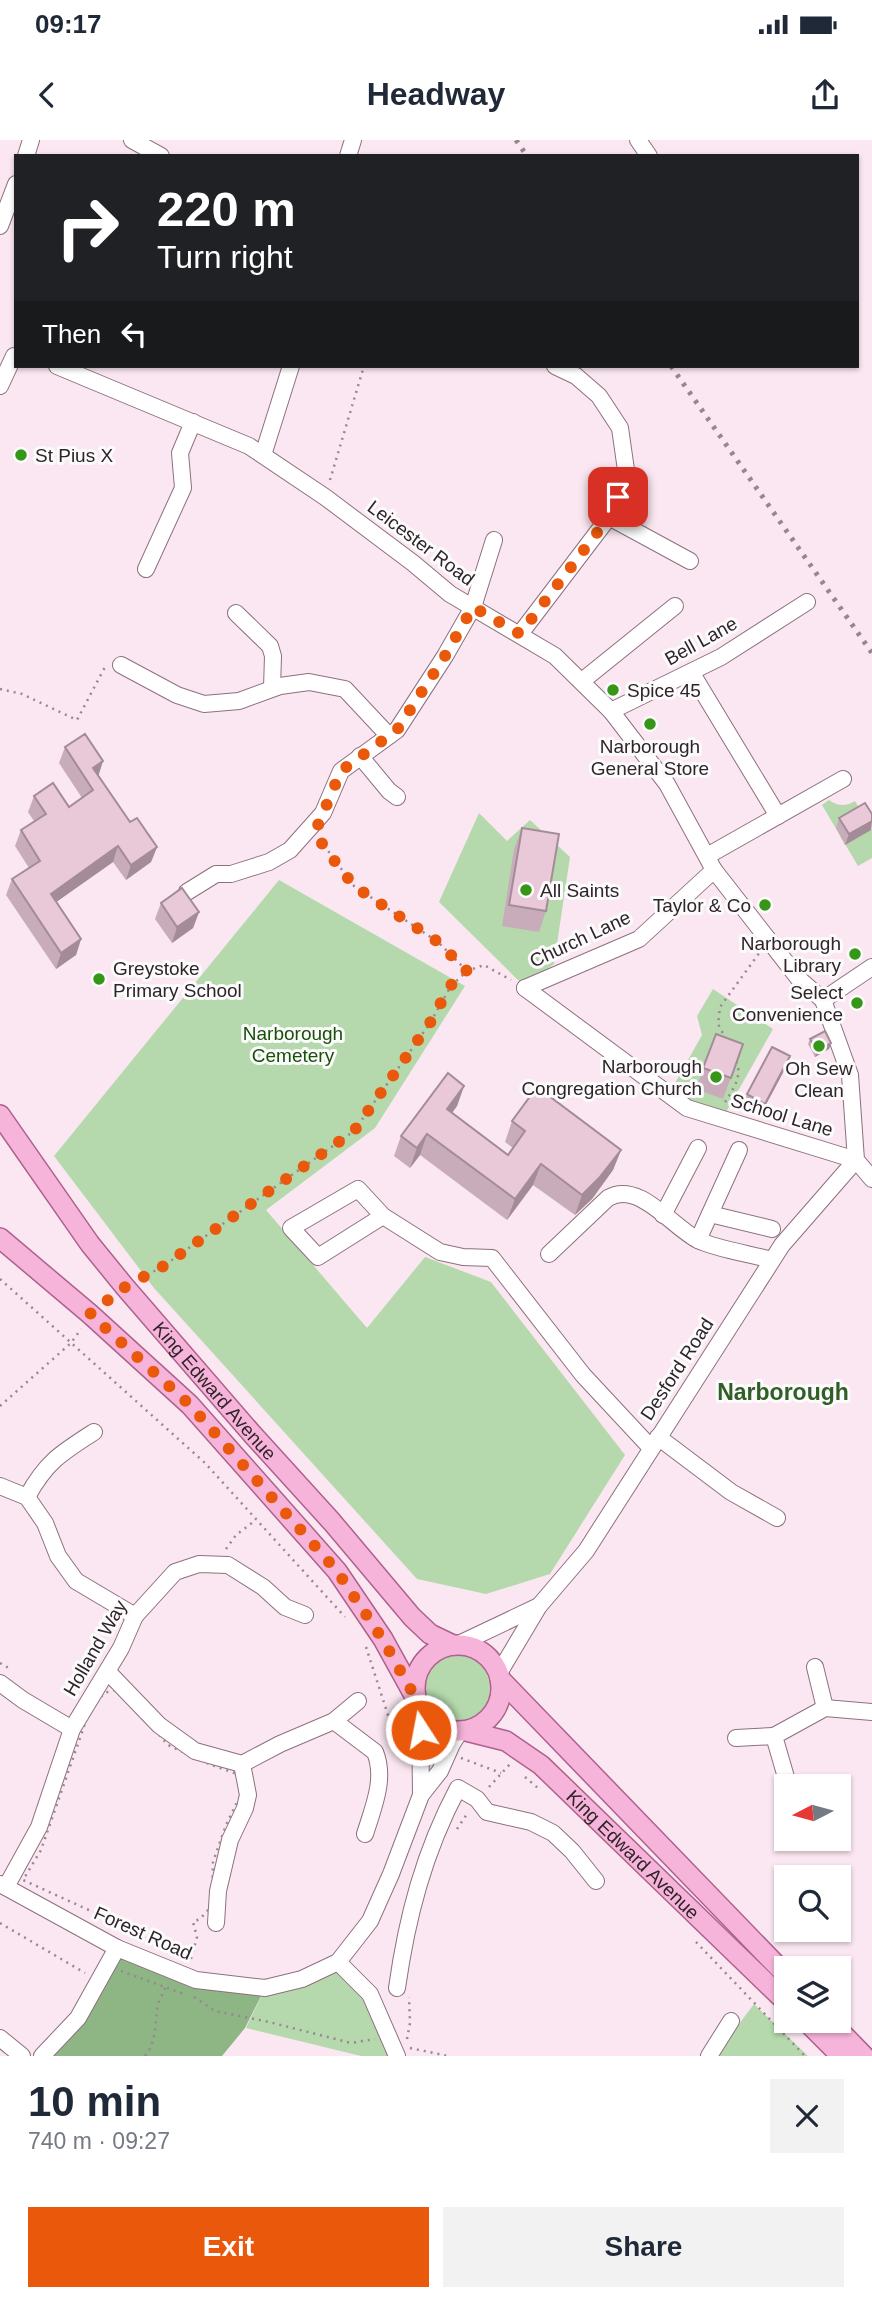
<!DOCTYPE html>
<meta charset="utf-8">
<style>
body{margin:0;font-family:Arial,sans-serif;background:#f2f2f3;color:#1f2937;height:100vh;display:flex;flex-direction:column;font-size:26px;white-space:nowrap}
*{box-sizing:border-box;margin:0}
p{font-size:23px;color:#747a83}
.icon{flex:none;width:38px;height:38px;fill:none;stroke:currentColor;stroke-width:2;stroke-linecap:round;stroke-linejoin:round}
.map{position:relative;height:1916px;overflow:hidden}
.drawer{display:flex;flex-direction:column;background:#fff;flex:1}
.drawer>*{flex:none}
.banner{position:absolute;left:14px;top:14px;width:845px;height:214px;border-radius:0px;box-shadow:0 2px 5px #0004;background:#202124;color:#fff;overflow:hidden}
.needle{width:46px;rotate:264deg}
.buttons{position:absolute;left:774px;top:1634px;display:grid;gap:14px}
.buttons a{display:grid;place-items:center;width:77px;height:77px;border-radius:0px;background:#fff;box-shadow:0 2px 5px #0004;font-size:35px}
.pin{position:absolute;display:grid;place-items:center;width:60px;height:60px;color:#fff;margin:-30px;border-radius:14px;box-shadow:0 4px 10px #0006}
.me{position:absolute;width:77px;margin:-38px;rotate:349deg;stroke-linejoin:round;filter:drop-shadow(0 0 5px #0008)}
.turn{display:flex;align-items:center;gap:24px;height:147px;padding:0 28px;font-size:32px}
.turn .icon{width:91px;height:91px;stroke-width:2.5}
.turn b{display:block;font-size:49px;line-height:60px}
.then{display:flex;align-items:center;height:66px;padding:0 28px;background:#0003;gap:14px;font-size:26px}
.round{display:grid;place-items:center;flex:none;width:74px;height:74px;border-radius:0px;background:#f2f2f3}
.summary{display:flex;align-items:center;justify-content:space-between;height:119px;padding:0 28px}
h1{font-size:42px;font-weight:600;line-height:52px}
.primary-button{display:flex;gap:14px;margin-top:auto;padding:14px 28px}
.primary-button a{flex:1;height:80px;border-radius:0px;background:#ea580c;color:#fff;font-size:28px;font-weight:600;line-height:80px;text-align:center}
.primary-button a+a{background:#f2f2f3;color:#1f2937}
.status{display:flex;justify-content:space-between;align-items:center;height:49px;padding:0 35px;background:#fff;direction:ltr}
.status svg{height:19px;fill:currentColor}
header{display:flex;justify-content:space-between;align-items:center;height:91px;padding:0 28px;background:#fff;font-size:32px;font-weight:600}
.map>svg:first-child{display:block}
</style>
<div class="status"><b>09:17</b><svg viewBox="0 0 49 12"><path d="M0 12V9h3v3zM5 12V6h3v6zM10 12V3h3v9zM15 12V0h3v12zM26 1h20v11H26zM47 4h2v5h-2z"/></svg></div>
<header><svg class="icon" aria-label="back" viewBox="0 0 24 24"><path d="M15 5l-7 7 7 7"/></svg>Headway<svg class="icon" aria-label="share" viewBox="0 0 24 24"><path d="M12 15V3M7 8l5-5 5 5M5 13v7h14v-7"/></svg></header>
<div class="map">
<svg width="872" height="1916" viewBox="0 0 872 1916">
<rect width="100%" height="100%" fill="#fbe7f1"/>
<!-- green -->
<g fill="#b5d9ad">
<path d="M829 660C837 666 846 667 855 661L872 690V718L858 726 822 665Z"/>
<polygon points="479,673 507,701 530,680 570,717 554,824 532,840 520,842 439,762"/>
<polygon points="279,740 465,846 375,988 266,1070 367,1188 425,1117 491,1142 625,1315 550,1434 486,1454 417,1439 154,1148 54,1016"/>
<polygon points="713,849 773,889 725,974 670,952 702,895 697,876"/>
<circle cx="456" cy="1548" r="34"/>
<polygon points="338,1822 370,1854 397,1916 361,1916 246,1888 265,1848"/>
<polygon points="754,1864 808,1916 715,1916"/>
</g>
<!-- forest -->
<polygon fill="#8db684" points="117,1808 172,1832 265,1848 245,1888 222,1916 42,1916"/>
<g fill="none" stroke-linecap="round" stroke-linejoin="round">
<!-- minor casing -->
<g stroke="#8d707f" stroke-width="18">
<g id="minor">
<polyline points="132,0 161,16"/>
<polyline points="638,0 649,16"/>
<polyline points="26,16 31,0"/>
<polyline points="348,16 353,0"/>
<polyline points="0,86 16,44"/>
<polyline points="57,226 249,306 325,357 413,423 450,454 555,516 611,571 667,644 714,730 799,839 823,860"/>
<polyline points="0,246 14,216"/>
<polyline points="263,315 291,226"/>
<polyline points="609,377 690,421"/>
<polyline points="146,429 183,348 180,313 193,282"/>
<polyline points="236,473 270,506 273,516 272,548"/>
<polyline points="520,494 609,377 627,337 620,288 599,256 576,236 555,226"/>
<polyline points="121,525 177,555 204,564 239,561 280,546 309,542 345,549 389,596"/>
<polyline points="691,532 778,676"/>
<polyline points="582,541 675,466"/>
<polyline points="611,571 721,517 807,462"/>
<polyline points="360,616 389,651 397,657"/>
<polyline points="707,716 843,639"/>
<polyline points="187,752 216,734 231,734 269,722 290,710 323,673 341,631 397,590 445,516 473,467 494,400"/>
<polyline points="525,848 687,968 856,1020"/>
<polyline points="525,848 639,799 714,730"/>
<polyline points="823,860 850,935 856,1020 872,1039"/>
<polyline points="823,860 872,827"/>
<polyline points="710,1074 772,1089"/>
<polyline points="663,1075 698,1008"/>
<polyline points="383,1076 318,1117 291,1088 358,1049 383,1076 440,1112 463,1117 492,1118 583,1235 651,1308"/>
<polyline points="698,1100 739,1010"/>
<path d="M549 1114 608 1058C639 1040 672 1087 698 1100 716 1109 751 1114 772 1120"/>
<polyline points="658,1297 731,1352 777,1378"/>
<polyline points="0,1346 27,1357 45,1383 58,1416 76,1441 135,1476"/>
<path d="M27 1357C46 1322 61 1313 94 1292"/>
<polyline points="459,1504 539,1466"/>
<polyline points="815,1527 825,1568"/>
<polyline points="108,1532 159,1585 195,1611 242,1624 280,1604 334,1581 358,1561"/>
<polyline points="499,1533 539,1466 586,1411 782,1105 856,1020"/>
<polyline points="0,1543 23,1560 72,1589"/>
<polyline points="420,1569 421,1655"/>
<path d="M334 1581 375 1612C386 1639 373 1668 365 1694"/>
<polyline points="736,1598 774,1596"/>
<polyline points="788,1644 774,1596 825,1568 872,1572"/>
<polyline points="0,1744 117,1808 196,1840 265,1848 302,1839 338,1822 370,1781 391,1734 421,1655 440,1631 452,1604 460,1591"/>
<polyline points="6,1747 39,1687 72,1589 121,1508 135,1476 175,1432 199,1424 228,1425 263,1447 285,1467 305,1475"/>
<polyline points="216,1783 218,1751 230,1700 245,1668 248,1655 242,1624"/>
<polyline points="338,1822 370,1854 397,1916"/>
<path d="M397 1848C407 1777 424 1712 458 1648L477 1659 487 1672 531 1682 553 1693 572 1711 596 1741"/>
<polyline points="0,1898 22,1916"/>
<polyline points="42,1916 78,1878 117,1808"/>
<polyline points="709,1916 731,1881"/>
</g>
</g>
<!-- major casing -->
<g stroke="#ad618d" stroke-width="22">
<g id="major">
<path id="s1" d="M0 975 90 1104 125 1147 253 1295 332 1382 412 1477 430 1494 453 1505"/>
<polyline points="0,1098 90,1174 190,1265 337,1431 383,1499 415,1557"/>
<circle cx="458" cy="1548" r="43"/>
<polyline points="500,1539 786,1835"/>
<path id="s2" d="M466 1591 506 1601 541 1625 786 1862"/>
<polyline points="806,1881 841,1916"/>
<polyline points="830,1881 864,1916"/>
</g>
</g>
<!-- path -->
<g stroke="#97878f" stroke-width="2.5" stroke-dasharray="2 5" stroke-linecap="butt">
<polyline points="330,340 364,226"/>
<polyline points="0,549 22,554 77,580 105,527"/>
<polyline points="320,700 354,746 438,802 467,831"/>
<polyline points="726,899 718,884 720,867 760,812"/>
<path d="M725 962C733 950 743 935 736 921"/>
<polyline points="141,1138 162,1127 354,991 430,883 451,846 467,831 484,825 511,840"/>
<polyline points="0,1139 205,1323 345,1477"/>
<polyline points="0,1266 71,1203 81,1189"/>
<polyline points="226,1409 236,1395 256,1380"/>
<polyline points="366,1507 398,1606 403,1607"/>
<polyline points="0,1523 12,1530"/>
<polygon points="115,1550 149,1583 168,1605 209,1624 237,1634 241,1654 226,1685 213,1722 212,1755 209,1769 200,1779 193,1782 197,1797 190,1822 102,1776 23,1740 41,1710 88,1575 104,1553"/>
<polyline points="461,1618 501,1633"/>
<polyline points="525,1637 539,1649"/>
<polyline points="489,1647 510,1624"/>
<polyline points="457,1689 467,1674"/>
<polyline points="0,1783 85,1833"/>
<polyline points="696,1802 805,1916"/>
<polyline points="121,1831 184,1854"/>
<polyline points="194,1857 215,1871 269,1882 351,1903 375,1899"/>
<polyline points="407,1899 410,1883 409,1857"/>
<polyline points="410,1908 448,1916"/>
<path d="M145 1916C158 1900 154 1883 158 1864 160 1859 163 1853 165 1848"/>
</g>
<!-- minor -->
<use href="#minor" stroke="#fff" stroke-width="16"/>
<!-- major -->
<use href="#major" stroke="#f7b4da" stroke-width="19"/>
<!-- rail -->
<g stroke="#96868e" stroke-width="5" stroke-dasharray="3.5 7" stroke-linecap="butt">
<polyline points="516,0 527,16"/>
<polyline points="671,226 872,513"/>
</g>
</g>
<!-- wall -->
<g fill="#c8acba">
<polygon points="65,607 103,621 98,636 130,682 157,707 151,722 126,740 113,722 56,762 81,799 76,815 56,829 6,755 12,739 29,728 15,706 21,690 34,681 28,672 34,656 69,667 82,658 59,623"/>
<polygon points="872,674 871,690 845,705 836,688 839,678"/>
<polygon points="522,688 546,771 539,792 502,786 514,709"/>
<polygon points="161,763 199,772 193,788 172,803 155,779"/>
<polygon points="716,894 743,904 723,959 696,949"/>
<polygon points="810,899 831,903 829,909 815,917 808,904"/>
<polygon points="790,916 786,927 761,974 743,964 747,954"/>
<polygon points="464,946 457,966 452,973 508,1015 513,1008 505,1002 512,981 621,1010 613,1030 592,1059 575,1075 533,1045 507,1080 420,1015 410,1028 394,1016 401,996"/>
</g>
<!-- shaded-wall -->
<g fill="#a38c97">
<polygon points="103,621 98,637 93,628"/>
<polygon points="872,681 871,690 845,705 849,694"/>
<polygon points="118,706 113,722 45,770 51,754"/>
<polygon points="157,707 151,722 126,740 131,725"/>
<polygon points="199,772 193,788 172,803 177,787"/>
<polygon points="81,799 76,815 56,829 61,813"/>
<polygon points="831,903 829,909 815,917 817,911"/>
<polygon points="790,916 786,927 761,974 765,964"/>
<polygon points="464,946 457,966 439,990 447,969"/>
<polygon points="427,994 420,1015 410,1028 417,1008"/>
<polygon points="621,1010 613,1030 592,1059 575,1075 582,1055"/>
<polygon points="541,1024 533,1045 507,1080 515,1059"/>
</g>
<!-- building -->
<g fill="#e9c8d8" stroke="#a38c97" stroke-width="2">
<polygon points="85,594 103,621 93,628 130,682 137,678 157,707 131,725 118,706 51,754 81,799 61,813 12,739 40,721 21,690 46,674 34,656 53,643 69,667 93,650 65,607"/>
<polygon points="865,663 872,674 872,681 849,694 839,678"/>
<polygon points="522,688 559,694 546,771 509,765"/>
<polygon points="182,748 199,772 177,787 161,763"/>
<polygon points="825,891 831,903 817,911 810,899"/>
<polygon points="716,894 743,904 731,938 703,928"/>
<polygon points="772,907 790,916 765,964 747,954"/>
<polygon points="448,933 464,946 447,969 508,1015 525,991 512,981 537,947 621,1010 599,1038 582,1055 541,1024 515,1059 427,994 417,1008 401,996"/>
</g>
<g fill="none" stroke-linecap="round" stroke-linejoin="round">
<!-- route -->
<polyline stroke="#ea580c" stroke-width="12" stroke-dasharray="0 21.6" points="421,1590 420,1569 415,1557 383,1500 337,1431 190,1265 90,1174 125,1147 162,1127 354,991 430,883 450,846 467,831 438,802 354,746 326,710 315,692 341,631 397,590 445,516 473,467 520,494 609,377 618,357"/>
</g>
<!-- markers -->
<g fill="#359617" stroke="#fbfbfb" stroke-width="2.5">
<circle cx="21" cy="315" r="7"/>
<circle cx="613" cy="550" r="7"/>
<circle cx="650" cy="584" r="7"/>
<circle cx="526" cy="750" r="7"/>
<circle cx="765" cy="765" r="7"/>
<circle cx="855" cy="814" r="7"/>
<circle cx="99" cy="839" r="7"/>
<circle cx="857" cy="863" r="7"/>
<circle cx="819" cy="906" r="7"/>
<circle cx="716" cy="937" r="7"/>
</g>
<g text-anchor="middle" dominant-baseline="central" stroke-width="6" stroke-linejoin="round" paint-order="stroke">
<!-- poi labels -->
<g font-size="19" fill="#30242a" stroke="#fbfbfb" text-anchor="start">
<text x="35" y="315">St Pius X</text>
<text x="627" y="550">Spice 45</text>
<text x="650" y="606" text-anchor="middle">Narborough<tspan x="650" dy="22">General Store</tspan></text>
<text x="540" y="750">All Saints</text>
<text x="751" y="765" text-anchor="end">Taylor &amp; Co</text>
<text x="841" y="803" text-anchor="end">Narborough<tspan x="841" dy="22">Library</tspan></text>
<text x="113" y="828">Greystoke<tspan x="113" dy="22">Primary School</tspan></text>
<text x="843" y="852" text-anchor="end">Select<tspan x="843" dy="22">Convenience</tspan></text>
<text x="702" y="926" text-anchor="end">Narborough<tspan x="702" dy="22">Congregation Church</tspan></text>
<text x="819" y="928" text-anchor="middle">Oh Sew<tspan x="819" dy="22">Clean</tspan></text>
</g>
<!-- street labels -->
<g font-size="19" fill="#30242a" stroke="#fbfbfb">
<text transform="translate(421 403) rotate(37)">Leicester Road</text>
<text transform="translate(701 501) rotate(-29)">Bell Lane</text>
<text transform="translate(580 799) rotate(-25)">Church Lane</text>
<text transform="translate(782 975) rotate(17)">School Lane</text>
<text transform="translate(677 1229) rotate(-57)">Desford Road</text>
<text stroke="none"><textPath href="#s1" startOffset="350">King Edward Avenue</textPath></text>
<text transform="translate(95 1508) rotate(-60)">Holland Way</text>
<text stroke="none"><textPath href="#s2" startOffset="212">King Edward Avenue</textPath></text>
<text transform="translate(143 1793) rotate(24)">Forest Road</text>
</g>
<!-- park labels -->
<g font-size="19" fill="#1a4f0a" stroke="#fbfbfb">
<text x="293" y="893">Narborough<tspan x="293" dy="22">Cemetery</tspan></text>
</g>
<!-- quarter labels -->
<g font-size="23" font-weight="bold" fill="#305e26" stroke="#fbfbfb">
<text x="783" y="1252">Narborough</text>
</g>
</g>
</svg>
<div class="buttons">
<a><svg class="needle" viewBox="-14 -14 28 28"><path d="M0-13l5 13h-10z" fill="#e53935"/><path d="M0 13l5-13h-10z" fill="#747a83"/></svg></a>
<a><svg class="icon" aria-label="search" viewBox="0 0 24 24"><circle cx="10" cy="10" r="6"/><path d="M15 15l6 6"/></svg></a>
<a><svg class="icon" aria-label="layers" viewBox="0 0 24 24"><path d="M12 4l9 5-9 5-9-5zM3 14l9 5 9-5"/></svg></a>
</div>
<div class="pin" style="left:618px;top:357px;background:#d93025"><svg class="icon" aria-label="arrive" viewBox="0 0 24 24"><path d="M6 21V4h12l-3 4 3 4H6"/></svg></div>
<svg class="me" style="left:421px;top:1590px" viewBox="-20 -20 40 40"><circle r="17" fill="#ea580c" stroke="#fff" stroke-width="3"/><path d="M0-11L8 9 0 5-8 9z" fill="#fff"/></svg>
<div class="banner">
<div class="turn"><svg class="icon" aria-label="right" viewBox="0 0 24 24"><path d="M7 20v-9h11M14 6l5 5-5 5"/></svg><div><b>220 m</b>Turn right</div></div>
<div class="then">Then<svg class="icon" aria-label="left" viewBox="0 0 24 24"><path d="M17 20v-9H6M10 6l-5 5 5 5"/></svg></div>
</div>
</div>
<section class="drawer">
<div class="summary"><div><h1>10 min</h1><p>740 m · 09:27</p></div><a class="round"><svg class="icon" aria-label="close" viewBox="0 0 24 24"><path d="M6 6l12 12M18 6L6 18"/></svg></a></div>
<div class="primary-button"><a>Exit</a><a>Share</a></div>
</section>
